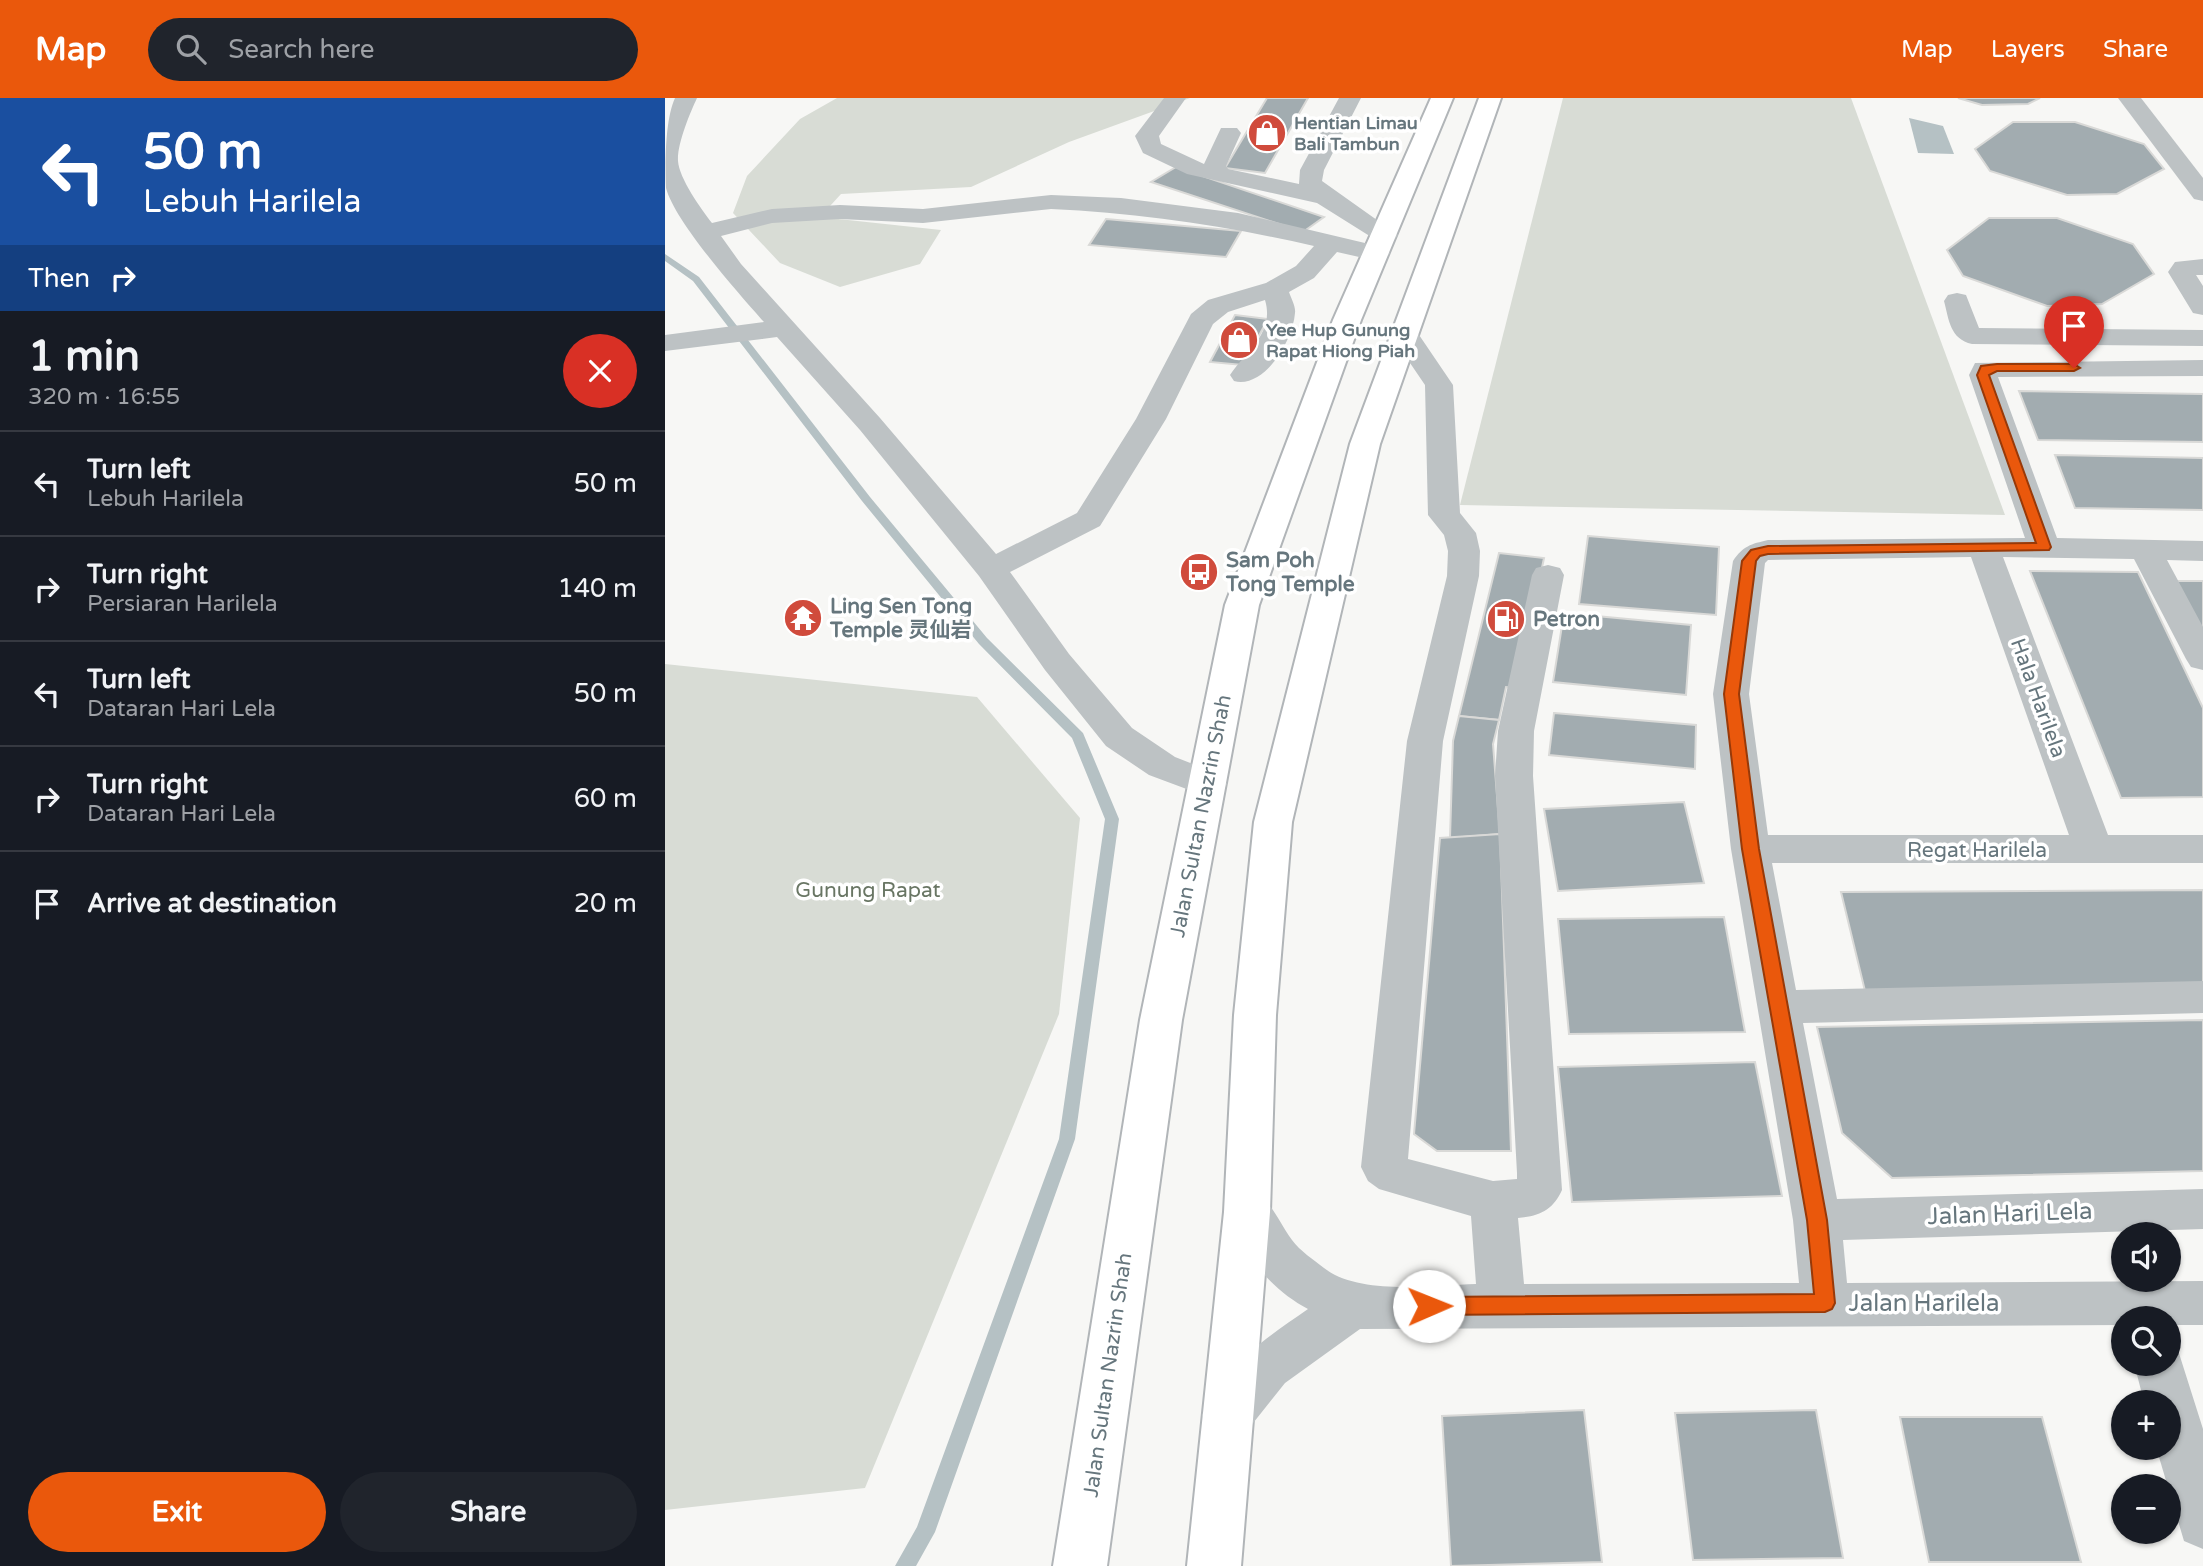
<!DOCTYPE html>
<meta charset="utf-8">
<style>
body{margin:0;font-family:"Varela Round","Noto Sans SC",sans-serif;background:#20242c;color:#f1f3f6;height:100vh;display:flex;flex-direction:column;font-size:26px;white-space:nowrap}
*{box-sizing:border-box;margin:0}
p{font-size:23px;color:#9ea1a6}
.icon{flex:none;width:38px;height:38px;fill:none;stroke:currentColor;stroke-width:2;stroke-linecap:round;stroke-linejoin:round}
.map{position:relative;flex:1;overflow:hidden}
.sheet{display:flex;flex-direction:column;background:#171b24;width:665px}
.sheet>*{flex:none}
.hud{background:#1a4fa0;color:#fff;overflow:hidden}
.controls{position:absolute;left:1446px;top:1124px;display:grid;gap:14px}
.controls a{display:grid;place-items:center;width:70px;height:70px;border-radius:50%;background:#171b24;box-shadow:0 2px 5px #0004;font-size:35px}
.pin{position:absolute;display:grid;place-items:center;width:60px;height:60px;color:#fff;margin:-72px -30px;border-radius:50% 50% 50% 0;rotate:-45deg;box-shadow:0 0 7px #0007}
.pin .icon{rotate:45deg}
.me{position:absolute;width:77px;margin:-38px;rotate:89deg;stroke-linejoin:round;filter:drop-shadow(0 0 5px #0008)}
.turn{display:flex;align-items:center;gap:24px;height:147px;padding:0 28px;font-size:32px}
.turn .icon{width:91px;height:91px;stroke-width:2.5}
.turn b{display:block;font-size:49px;line-height:60px}
.then{display:flex;align-items:center;height:66px;padding:0 28px;background:#0003;gap:14px;font-size:26px}
.round{display:grid;place-items:center;flex:none;width:74px;height:74px;border-radius:37px;background:#20242c}
.overview{display:flex;align-items:center;justify-content:space-between;height:119px;padding:0 28px}
h1{font-size:42px;font-weight:700;line-height:52px}
.action{display:flex;gap:14px;margin-top:auto;padding:14px 28px}
.action a{flex:1;height:80px;border-radius:42px;background:#ea580c;color:#fff;font-size:28px;font-weight:700;line-height:80px;text-align:center}
.action a+a{background:#20242c;color:#f1f3f6}
ul{padding:0;list-style:none}
li{display:flex;align-items:center;gap:21px;height:105px;padding:0 28px;border-top:2px solid #363941}
li div{flex:1}
li b{display:block;font-size:26px}
li em{font-style:normal}
header{display:flex;align-items:center;gap:42px;box-sizing:border-box;height:98px;padding:0 35px;background:#ea580c;color:#fff}
header strong{font-size:33px}
nav{display:flex;gap:38px;margin-inline-start:auto;font-size:24px}
.search{width:490px;height:63px;background:#20242c;display:flex;align-items:center;gap:18px;box-sizing:border-box;padding:0 24px;border-radius:38px;color:#9ea1a6;font-size:26px}
main{display:flex;flex:1;min-height:0}
.map>svg:first-child{display:block}
</style>
<header>
<strong>Map</strong>
<div class="search"><svg class="icon" aria-label="search" viewBox="0 0 24 24"><circle cx="10" cy="10" r="6"/><path d="M15 15l6 6"/></svg>Search here</div>
<nav><a>Map</a><a>Layers</a><a>Share</a></nav>
</header>
<main>
<section class="sheet">
<div class="hud">
<div class="turn"><svg class="icon" aria-label="left" viewBox="0 0 24 24"><path d="M17 20v-9H6M10 6l-5 5 5 5"/></svg><div><b>50 m</b>Lebuh Harilela</div></div>
<div class="then">Then<svg class="icon" aria-label="right" viewBox="0 0 24 24"><path d="M7 20v-9h11M14 6l5 5-5 5"/></svg></div>
</div>
<div class="overview"><div><h1>1 min</h1><p>320 m · 16:55</p></div><a class="round" style="background:#d93025;color:#fff"><svg class="icon" aria-label="close" viewBox="0 0 24 24"><path d="M6 6l12 12M18 6L6 18"/></svg></a></div>
<ul>
<li><svg class="icon" aria-label="left" viewBox="0 0 24 24"><path d="M17 20v-9H6M10 6l-5 5 5 5"/></svg><div><b>Turn left</b><p>Lebuh Harilela</p></div><em>50 m</em></li>
<li><svg class="icon" aria-label="right" viewBox="0 0 24 24"><path d="M7 20v-9h11M14 6l5 5-5 5"/></svg><div><b>Turn right</b><p>Persiaran Harilela</p></div><em>140 m</em></li>
<li><svg class="icon" aria-label="left" viewBox="0 0 24 24"><path d="M17 20v-9H6M10 6l-5 5 5 5"/></svg><div><b>Turn left</b><p>Dataran Hari Lela</p></div><em>50 m</em></li>
<li><svg class="icon" aria-label="right" viewBox="0 0 24 24"><path d="M7 20v-9h11M14 6l5 5-5 5"/></svg><div><b>Turn right</b><p>Dataran Hari Lela</p></div><em>60 m</em></li>
<li><svg class="icon" aria-label="arrive" viewBox="0 0 24 24"><path d="M6 21V4h12l-3 4 3 4H6"/></svg><div><b>Arrive at destination</b></div><em>20 m</em></li>
</ul>
<div class="action"><a>Exit</a><a>Share</a></div>
</section>
<div class="map">
<svg width="1538" height="1468" viewBox="0 0 1538 1468">
<rect width="100%" height="100%" fill="#f7f7f5"/>
<!-- green -->
<g fill="#d8dcd5">
<polygon points="172,0 525,0 404,44 306,89 176,96 155,119 276,132 255,166 175,189 115,165 68,115 82,78 135,21"/>
<polygon points="898,0 1186,0 1340,417 795,407"/>
<polygon points="0,566 312,599 415,720 394,916 200,1390 0,1412"/>
</g>
<!-- water -->
<polygon fill="#b5c1c4" points="1244,20 1278,28 1289,56 1253,55"/>
<g fill="none" stroke-linecap="round" stroke-linejoin="round">
<!-- stream -->
<polygon fill="#b5c1c4" fill-rule="evenodd" points="0,156 34,179 205,399 322,540 418,635 454,721 410,1041 270,1434 251,1468 230,1468 252,1429 394,1041 440,721 407,640 314,546 197,403 28,183 0,163"/>
</g>
<!-- building -->
<g fill="#a2acb0" stroke="#d9d9d7" stroke-width="2">
<polygon points="602,0 643,0 600,75 560,70"/>
<polygon points="1293,0 1375,0 1363,6 1317,7"/>
<polygon points="1348,24 1410,24 1479,46 1499,71 1452,96 1402,97 1325,73 1310,51"/>
<polygon points="511,69 659,119 638,134 486,84"/>
<polygon points="1324,120 1392,120 1468,146 1489,176 1437,206 1382,208 1298,178 1282,152"/>
<polygon points="441,121 576,133 561,159 424,147"/>
<polygon points="570,217 603,221 578,267 545,264"/>
<polygon points="1354,293 1538,296 1538,344 1373,342"/>
<polygon points="1390,357 1538,360 1538,412 1410,410"/>
<polygon points="923,438 1054,449 1051,517 914,506"/>
<polygon points="834,455 879,460 852,590 841,589 834,622 794,618"/>
<polygon points="1365,473 1473,474 1538,610 1538,699 1456,700"/>
<polygon points="1508,483 1538,483 1538,538"/>
<polygon points="899,515 1026,527 1021,597 888,584"/>
<polygon points="889,615 1031,627 1030,671 884,657"/>
<polygon points="794,618 834,622 828,646 835,736 785,740 788,643"/>
<polygon points="1019,704 1039,785 893,793 879,711"/>
<polygon points="835,736 846,1053 772,1053 749,1036 775,740"/>
<polygon points="1538,792 1538,891 1200,893 1176,794"/>
<polygon points="1059,819 1080,934 904,936 893,821"/>
<polygon points="1538,922 1538,1073 1227,1080 1177,1035 1152,929"/>
<polygon points="1090,964 1117,1098 907,1104 893,969"/>
<polygon points="919,1312 937,1464 786,1468 777,1318"/>
<polygon points="1151,1312 1178,1460 1028,1462 1010,1315"/>
<polygon points="1235,1319 1377,1319 1416,1464 1264,1464"/>
</g>
<g fill="none" stroke-linecap="round" stroke-linejoin="round">
<!-- highway casing -->
<g stroke="#b1b5b8" stroke-width="4">
<g id="highway">
<polygon points="766,0 788,0 696,222 594,507 517,922 442,1468 388,1468 475,922 560,507 668,222"/>
<polygon points="814,0 836,0 715,346 627,724 611,917 605,1114 576,1468 522,1468 559,1114 569,917 589,724 685,346"/>
</g>
</g>
<!-- minor -->
<g fill="#bdc2c4" fill-rule="evenodd">
<path d="M10 0H32C25 15 12 46 13 63 14 80 36 111 47 125L107 111 175 107 258 111 386 97 456 100 573 115 721 150 725 155 721 160 712 163 672 154 649 180 624 194C626 200 631 209 630 215 628 243 599 291 569 283L565 277C581 253 610 235 600 202L563 214 548 226 501 321 435 428 345 474 404 556 467 630 510 659 556 677 562 686 556 695 543 699 484 677 441 648 380 572 314 478 195 332 112 239 0 253V237L99 224C74 196 10 124 1 90 0 65 0 22 10 0ZM386 111C476 115 562 128 649 148L631 168 601 185 543 202 526 216 471 321 412 415 331 456 215 320 76 166 56 138 107 125 175 121 258 125Z"/>
<polygon points="499,0 521,0 494,38 496,46 539,66 556,30 572,30 576,35 561,68 563,71 634,86 635,72 674,0 696,0 659,72 657,83 733,137 729,142 711,142 652,105 522,76 478,55 470,38"/>
<polygon points="1453,0 1476,0 1538,80 1538,103 1529,101"/>
<polygon points="1538,161 1538,177 1531,177 1538,188 1538,217 1528,215 1503,174 1510,164"/>
<path d="M1292 195 1301 197 1314 230 1538 232V248L1307 246C1285 241 1284 222 1279 203L1283 197Z"/>
<path d="M740 229 750 231 788 287 795 415 811 435 815 453 814 478 778 643 743 1061 828 1083 852 1081V1075L830 678 833 633 867 477 871 470 883 467 895 470 899 477 869 633 868 678 897 1092C888 1112 875 1118 853 1120L859 1186 1134 1185 1128 1122 1066 751 1048 596 1068 463C1078 448 1086 446 1103 442L1360 440 1304 277 1310 265 1538 262V278L1333 279 1392 440 1538 443V463L1502 462 1538 529V572L1526 569 1521 561 1469 461 1338 459 1443 737H1538V765H1107L1131 892 1538 883V915L1138 925 1172 1101 1538 1091V1131L1178 1142 1182 1185 1538 1183V1227H1503V1220H1458V1227L695 1231 620 1285 581 1334 563 1341 545 1334 537 1317C558 1269 601 1240 643 1211 603 1190 578 1154 559 1114L565 1100C603 1086 608 1116 627 1142 635 1153 649 1162 659 1170 695 1198 767 1187 811 1186L806 1118 714 1091 703 1083 696 1069 742 643 782 478 783 453 779 437 763 417 760 287 726 237 730 231ZM1306 459 1404 737H1103L1084 596 1100 465 1103 462Z"/>
<polygon points="1503,1245 1512,1249 1538,1331 1538,1451 1519,1443 1491,1349 1503,1349 1503,1304 1479,1304 1469,1265 1503,1265"/>
</g>
<!-- highway -->
<use href="#highway" fill="#fff" fill-rule="evenodd"/>
</g>
<!-- route -->
<polygon fill="#ea580c" stroke="#983908" stroke-width="2" points="1332,266 1409,266 1415,270 1409,273 1332,273 1324,277 1386,449 1384,452 1103,456 1095,458 1091,463 1074,596 1094,751 1162,1122 1170,1205 1167,1211 1160,1214 764,1217 757,1215 754,1208 757,1202 764,1199 1149,1196 1142,1122 1077,751 1059,596 1077,463 1086,452 1103,448 1371,445 1312,277 1316,268"/>
<!-- icons -->
<defs>
<g id="shop-disc" transform="scale(2.0125)"><circle r="9.5" fill="#d04b3c" stroke="#fff"/><path d="M-5-2.5h2.3a2.7 3.5 0 0 1 5.4 0H5L5.5 6h-11ZM-1.5-2.5h3a1.5 2.3 0 0 0-3 0Z" fill="#fff"/></g>
<g id="bus-disc" transform="scale(2.0125)"><circle r="9.5" fill="#d04b3c" stroke="#fff"/><path d="M-5-6H5V4H4V6H2V4H-2V6H-4V4H-5ZM-3.5-4V0h7V-4ZM-3.5 1.2v1.5H-2V1.2ZM2 1.2v1.5H3.5V1.2Z" fill="#fff"/></g>
<g id="temple-disc" transform="scale(2.0125)"><circle r="9.5" fill="#d04b3c" stroke="#fff"/><path d="M0-6L5-2H3V0L6.5 2.5H4V6H1.5V3h-3V6H-4V2.5H-6.5L-3 0V-2H-5Z" fill="#fff"/></g>
<g id="fuel-disc" transform="scale(2.0125)"><circle r="9.5" fill="#d04b3c" stroke="#fff"/><path d="M-5.5-6h7V0h2V4h1.3V-2.5L3-4.5l.8-.8L6-3V5H2.5V1h-1V6h-7ZM-4.2-4.7v3.2H.2V-4.7Z" fill="#fff"/></g>
</defs>
<g fill-rule="evenodd">
<use href="#shop-disc" x="602" y="35"/>
<use href="#shop-disc" x="574" y="242"/>
<use href="#bus-disc" x="534" y="474"/>
<use href="#temple-disc" x="138" y="520"/>
<use href="#fuel-disc" x="841" y="521"/>
</g>
<g text-anchor="middle" dominant-baseline="central" stroke-width="7" stroke-linejoin="round" paint-order="stroke">
<!-- far-poi labels -->
<g font-size="18" font-weight="bold" fill="#66767d" stroke="#fff" text-anchor="start">
<text x="629" y="25">Hentian Limau<tspan x="629" dy="21">Bali Tambun</tspan></text>
<text x="601" y="232">Yee Hup Gunung<tspan x="601" dy="21">Rapat Hiong Piah</tspan></text>
</g>
<!-- poi labels -->
<g font-size="21" font-weight="bold" fill="#66767d" stroke="#fff" text-anchor="start">
<text x="561" y="462">Sam Poh<tspan x="561" dy="24">Tong Temple</tspan></text>
<text x="165" y="508">Ling Sen Tong<tspan x="165" dy="24">Temple 灵仙岩</tspan></text>
<text x="868" y="521">Petron</text>
</g>
<!-- street labels -->
<g font-size="21" fill="#66767d" stroke="#fff">
<text transform="translate(1373 600) rotate(70)">Hala Harilela</text>
<text transform="translate(536 718) rotate(-79)">Jalan Sultan Nazrin Shah</text>
<text x="1312" y="752">Regat Harilela</text>
<text transform="translate(443 1277) rotate(-82)">Jalan Sultan Nazrin Shah</text>
</g>
<!-- park labels -->
<g font-size="21" fill="#697664" stroke="#fff">
<text x="203" y="792">Gunung Rapat</text>
</g>
<!-- near-street labels -->
<g font-size="24" fill="#66767d" stroke="#fff">
<text transform="translate(1345 1116) rotate(-2)">Jalan Hari Lela</text>
<text x="1259" y="1205">Jalan Harilela</text>
</g>
</g>
</svg>
<div class="controls">
<a><svg class="icon" aria-label="sound" viewBox="0 0 24 24"><path d="M4 9h4l5-4v14l-5-4H4zM17 9q2 3 0 6"/></svg></a>
<a><svg class="icon" aria-label="search" viewBox="0 0 24 24"><circle cx="10" cy="10" r="6"/><path d="M15 15l6 6"/></svg></a>
<a>+</a>
<a>−</a>
</div>
<div class="pin" style="left:1409px;top:270px;background:#d93025"><svg class="icon" aria-label="arrive" viewBox="0 0 24 24"><path d="M6 21V4h12l-3 4 3 4H6"/></svg></div>
<svg class="me" style="left:764px;top:1208px" viewBox="-20 -20 40 40"><circle r="19" fill="#fff"/><path d="M0-13L10 11 0 6-10 11z" fill="#ea580c"/></svg>
</div>
</main>
